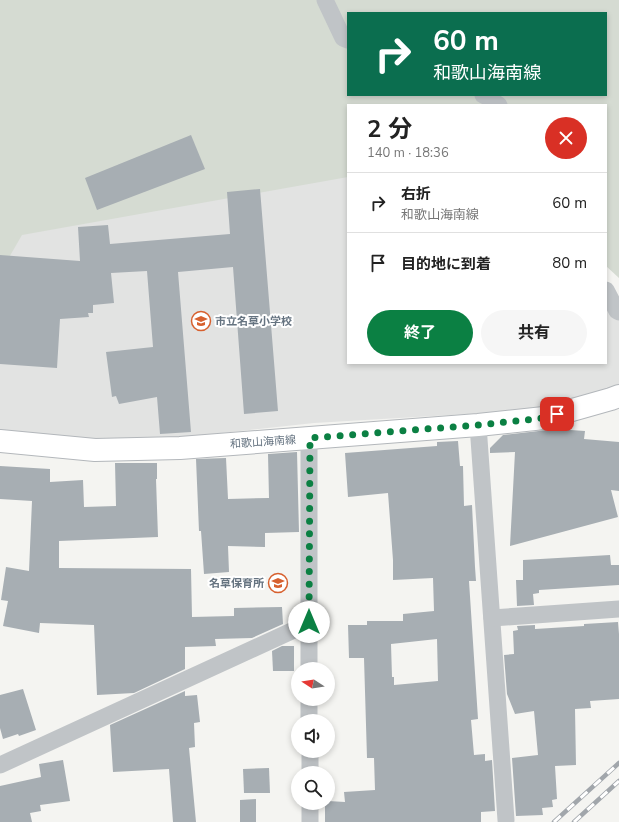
<!DOCTYPE html>
<html lang="ja">
<meta charset="utf-8">
<style>
body{margin:0;font-family:"Nunito Sans","Noto Sans JP",sans-serif;background:#f6f6f6;color:#222;height:100vh;display:flex;flex-direction:column;font-size:15px;white-space:nowrap}
*{box-sizing:border-box;margin:0}
p{font-size:13px;color:#767676}
.icon{flex:none;width:22px;height:22px;fill:none;stroke:currentColor;stroke-width:2;stroke-linecap:round;stroke-linejoin:round}
.map{position:relative;flex:1;overflow:hidden}
.sheet{position:absolute;left:347px;top:104px;width:260px;height:260px;display:flex;flex-direction:column;background:#fff;border-radius:0px;box-shadow:0 2px 6px #0003}
.sheet>*{flex:none}
.hud{position:absolute;left:347px;top:12px;width:260px;height:84px;border-radius:0px;box-shadow:0 2px 6px #0003;background:#0b6e4f;color:#fff;overflow:hidden}
.needle{width:26px;rotate:282deg}
.buttons{position:absolute;left:291px;top:662px;display:grid;gap:8px}
.buttons a{display:grid;place-items:center;width:44px;height:44px;border-radius:50%;background:#fff;box-shadow:0 2px 6px #0003;font-size:20px}
.pin{position:absolute;display:grid;place-items:center;width:34px;height:34px;color:#fff;margin:-17px;border-radius:8px;box-shadow:0 2px 6px #0006}
.me{position:absolute;width:44px;margin:-22px;rotate:0deg;stroke-linejoin:round;filter:drop-shadow(0 0 3px #0008)}
.turn{display:flex;align-items:center;gap:14px;height:84px;padding:0 20px;font-size:18px}
.turn .icon{width:52px;height:52px;stroke-width:2.5}
.turn b{display:block;font-size:28px;line-height:34px}
.round{display:grid;place-items:center;flex:none;width:42px;height:42px;border-radius:21px;background:#f6f6f6}
.summary{display:flex;align-items:center;justify-content:space-between;height:68px;padding:0 20px}
h1{font-size:24px;font-weight:700;line-height:30px}
.action{display:flex;gap:8px;margin-top:auto;padding:8px 20px}
.action a{flex:1;height:46px;border-radius:24px;background:#0b8043;color:#fff;font-size:16px;font-weight:700;line-height:46px;text-align:center}
.action a+a{background:#f6f6f6;color:#222}
ul{padding:0;list-style:none}
li{display:flex;align-items:center;gap:12px;height:60px;padding:0 20px;border-top:1px solid #e0e0e0}
li div{flex:1}
li b{display:block;font-size:15px}
li em{font-style:normal}
.map>svg:first-child{display:block}
</style>
<div class="map">
<svg width="619" height="822" viewBox="0 0 619 822">
<rect width="100%" height="100%" fill="#f4f4f1"/>
<!-- built -->
<polygon fill="#e2e3e2" points="348,151 348,363 606,363 606,304 619,319 619,385 534,410 314,423 141,442 74,442 0,433 0,245 87,204"/>
<!-- green -->
<path fill="#d5dbd2" fill-rule="evenodd" d="M0 0H619V278L606 266V105H348V177L22 235 0 273ZM348 13H606V95H348Z"/>
<!-- building -->
<g fill="#a7aeb3" fill-rule="evenodd">
<polygon points="191,135 205,169 97,210 85,178"/>
<polygon points="260,189 278,411 244,414 233,267 178,272 191,432 160,434 157,397 119,404 116,396 112,397 106,352 153,347 147,271 111,273 114,303 93,305 93,313 88,313 89,317 60,319 57,368 0,364 0,255 80,261 78,227 108,225 110,244 230,234 227,192"/>
<polygon points="556,429 585,431 584,439 619,442 619,491 611,490 618,517 510,546 515,452 490,453 490,448 503,435"/>
<path d="M458 441 460 466H463L464 506 472 505 475 567 476 581H469L478 719 471 720 474 755 485 754V761L492 760 495 811 481 812V822H325V803H328V801L345 802 344 792 375 790 374 758H367L364 658H349L348 625H367V621H403V614L434 611 433 578 393 580V560L388 493 348 497 345 453 437 446V442ZM437 639 438 681 394 685V677H392L391 644Z"/>
<polygon points="297,452 299,532 265,533 265,547 228,546 229,572 204,574 201,531 199,531 196,459 226,458 228,499 269,498 268,454"/>
<polygon points="115,463 157,463 157,479 156,479 158,537 59,541 59,568 191,569 192,617 234,616 234,608 282,607 283,624 252,638 215,639 216,646 185,647 185,669 134,693 97,695 94,625 40,623 39,633 3,626 8,601 1,600 6,567 29,571 32,501 0,499 0,466 50,469 50,482 83,480 84,507 116,506"/>
<polygon points="610,555 611,565 619,565 619,585 539,590 539,593 533,594 534,605 517,606 516,580 523,580 523,560"/>
<polygon points="618,622 619,634 619,699 590,701 591,708 575,709 576,765 555,766 557,799 552,800 553,807 542,808 543,815 516,816 512,758 538,755 534,711 515,714 507,694 504,655 514,654 513,631 518,630 517,626 535,625 535,629 584,626 584,624"/>
<polygon points="282,646 294,646 294,671 273,671 272,651"/>
<polygon points="23,689 36,730 19,736 18,734 3,739 0,728 0,695"/>
<polygon points="185,691 185,696 197,695 200,722 194,723 195,747 189,748 196,822 173,822 169,769 113,772 110,725"/>
<polygon points="63,760 70,801 40,805 41,811 30,813 32,822 0,822 0,786 41,777 39,764"/>
<polygon points="269,768 270,793 244,793 243,769"/>
<polygon points="256,799 256,822 240,822 240,800"/>
</g>
<g fill="none" stroke-linecap="round" stroke-linejoin="round">
<!-- secondary casing -->
<g stroke="#b3b7bb" stroke-width="24">
<polyline id="secondary" points="0,441 95,450 180,448 478,425 544,418 611,399 619,396"/>
</g>
<!-- street -->
<g stroke="#c0c4c7" stroke-width="17">
<polyline points="325,0 343,38 348,40"/>
<polyline points="483,95 487,97 499,105"/>
<polyline points="606,290 617,311 619,312"/>
<polyline points="478,425 506,820"/>
<polyline points="492,618 619,609"/>
<polyline points="309,669 309,438"/>
<polyline points="309,699 309,721"/>
<polyline points="310,751 310,773"/>
<polyline points="0,765 309,623"/>
<polyline points="310,822 310,803"/>
</g>
<!-- secondary -->
<use href="#secondary" stroke="#fff" stroke-width="22"/>
<!-- rail casing -->
<g stroke="#a1a6ab" stroke-width="4.5">
<g id="rail">
<polyline points="554,822 619,763"/>
<polyline points="574,822 619,781"/>
</g>
</g>
<!-- rail -->
<use href="#rail" stroke="#fff" stroke-width="3" stroke-dasharray="9" stroke-linecap="butt"/>
</g>
<g fill="none" stroke-linecap="round" stroke-linejoin="round">
<!-- route -->
<polyline stroke="#0b8043" stroke-width="7" stroke-dasharray="0 12.6" points="309,622 310,438 478,425 544,418 557,414"/>
</g>
<!-- icons -->
<defs>
<g id="school-ring" transform="scale(1)"><circle r="9.5" fill="#fff" stroke="#d7602e" stroke-width="1.5"/><path d="M0-5L7-2L0 1L-7-2ZM-4 1L0 2.5L4 1V4Q0 6-4 4Z" fill="#d7602e"/></g>
</defs>
<g fill-rule="evenodd">
<use href="#school-ring" x="201" y="321"/>
<use href="#school-ring" x="278" y="583"/>
</g>
<g text-anchor="middle" dominant-baseline="central" stroke-width="4" stroke-linejoin="round" paint-order="stroke">
<!-- poi labels -->
<g font-size="11" font-weight="bold" fill="#657380" stroke="#fff" text-anchor="start">
<text x="215" y="321">市立名草小学校</text>
<text x="264" y="583" text-anchor="end">名草保育所</text>
</g>
<!-- street labels -->
<g font-size="11" fill="#657380" stroke="#fff">
<text transform="translate(263 442) rotate(-4)">和歌山海南線</text>
</g>
</g>
</svg>
<div class="buttons">
<a><svg class="needle" viewBox="-14 -14 28 28"><path d="M0-13l5 13h-10z" fill="#e53935"/><path d="M0 13l5-13h-10z" fill="#767676"/></svg></a>
<a><svg class="icon" aria-label="sound" viewBox="0 0 24 24"><path d="M4 9h4l5-4v14l-5-4H4zM17 9q2 3 0 6"/></svg></a>
<a><svg class="icon" aria-label="search" viewBox="0 0 24 24"><circle cx="10" cy="10" r="6"/><path d="M15 15l6 6"/></svg></a>
</div>
<div class="pin" style="left:557px;top:414px;background:#d93025"><svg class="icon" aria-label="arrive" viewBox="0 0 24 24"><path d="M6 21V4h12l-3 4 3 4H6"/></svg></div>
<svg class="me" style="left:309px;top:622px" viewBox="-20 -20 40 40"><circle r="19" fill="#fff"/><path d="M0-13L10 11 0 6-10 11z" fill="#0b8043"/></svg>
<div class="hud">
<div class="turn"><svg class="icon" aria-label="right" viewBox="0 0 24 24"><path d="M7 20v-9h11M14 6l5 5-5 5"/></svg><div><b>60 m</b>和歌山海南線</div></div>
</div>
<section class="sheet">
<div class="summary"><div><h1>2 分</h1><p>140 m · 18:36</p></div><a class="round" style="background:#d93025;color:#fff"><svg class="icon" aria-label="close" viewBox="0 0 24 24"><path d="M6 6l12 12M18 6L6 18"/></svg></a></div>
<ul>
<li><svg class="icon" aria-label="right" viewBox="0 0 24 24"><path d="M7 20v-9h11M14 6l5 5-5 5"/></svg><div><b>右折</b><p>和歌山海南線</p></div><em>60 m</em></li>
<li><svg class="icon" aria-label="arrive" viewBox="0 0 24 24"><path d="M6 21V4h12l-3 4 3 4H6"/></svg><div><b>目的地に到着</b></div><em>80 m</em></li>
</ul>
<div class="action"><a>終了</a><a>共有</a></div>
</section>
</div>
